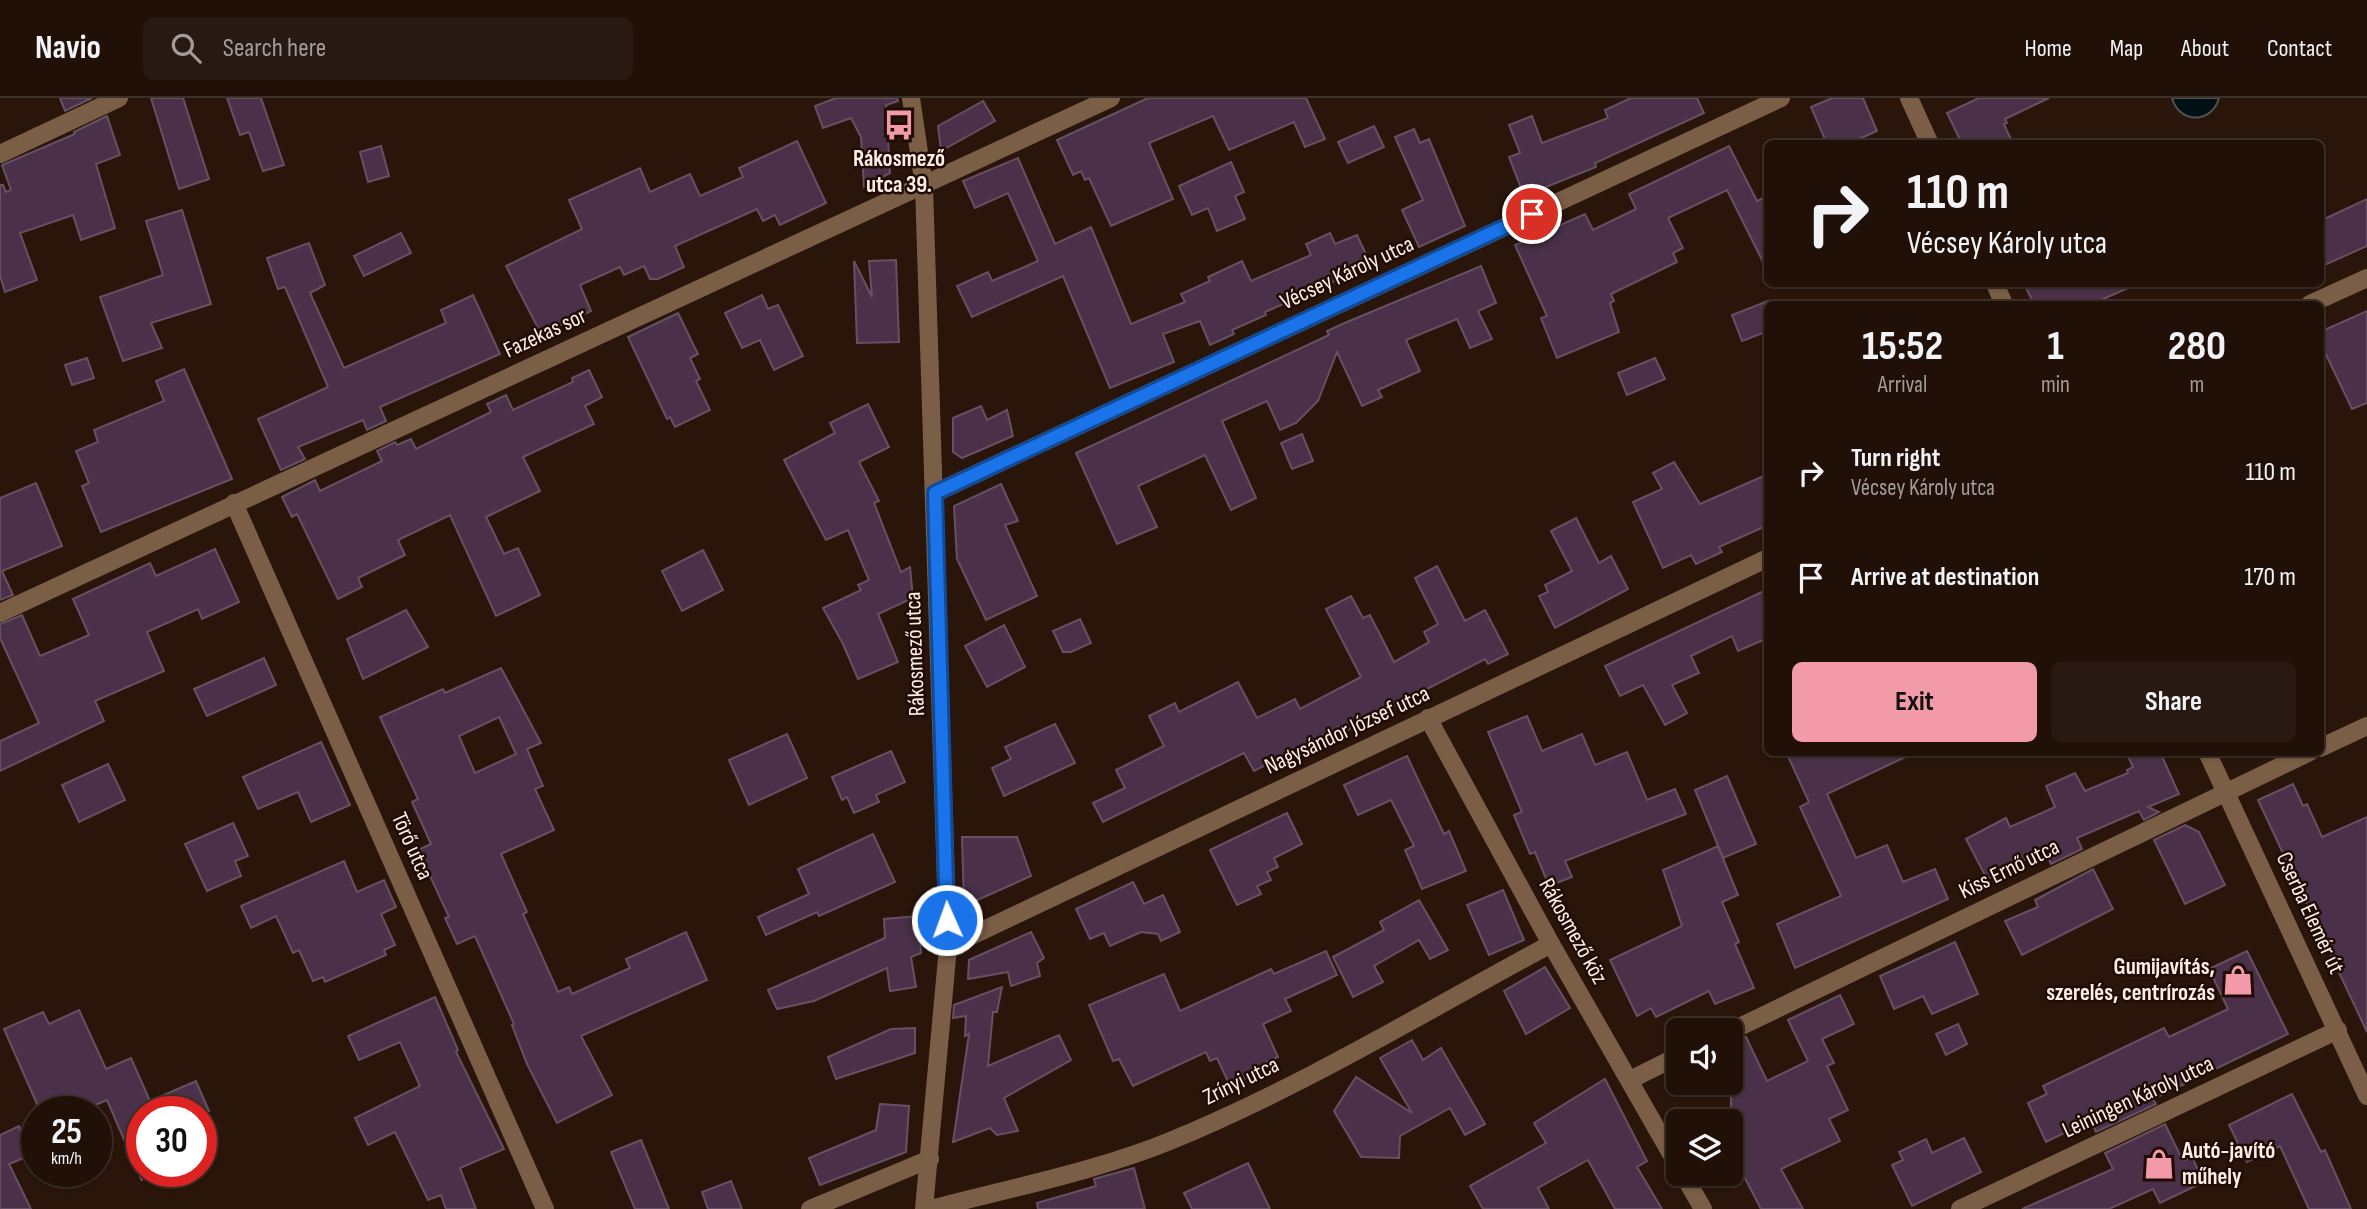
<!DOCTYPE html>
<meta charset="utf-8">
<style>
body{margin:0;font-family:"Sofia Sans Condensed",sans-serif;background:#281912;color:#f1f3f6;height:100vh;display:flex;flex-direction:column;font-size:26px;white-space:nowrap}
*{box-sizing:border-box;margin:0}
p{font-size:23px;color:#a29d9c}
.icon{flex:none;width:38px;height:38px;fill:none;stroke:currentColor;stroke-width:2;stroke-linecap:round;stroke-linejoin:round}
.map{position:relative;flex:1;overflow:hidden}
.details{position:absolute;left:1764px;top:203px;width:560px;height:455px;display:flex;flex-direction:column;background:#201008;border-radius:10px;box-shadow:0 2px 5px #0004,0 0 0 2px #3d3029}
.details>*{flex:none}
.banner{position:absolute;left:1764px;top:42px;width:560px;height:147px;border-radius:10px;box-shadow:0 2px 5px #0004,0 0 0 2px #3d3029;background:#201008;color:#f1f3f6;overflow:hidden}
.tools{position:absolute;left:1666px;top:920px;display:grid;gap:14px}
.tools a{display:grid;place-items:center;width:77px;height:77px;border-radius:10px;background:#201008;box-shadow:0 2px 5px #0004,0 0 0 2px #3d3029;font-size:35px}
.speed{position:absolute;left:21px;top:998px;display:flex;gap:14px;font-size:35px;font-weight:700;text-align:center}
.speed>*{display:grid;place-content:center;width:91px;height:91px;border-radius:50%;background:#201008;box-shadow:0 2px 5px #0004,0 0 0 2px #3d3029;line-height:1}
.speed small{font-size:18px;font-weight:400}
.speed .limit{border:10px solid #d22;background:#fff;color:#111}
.pin{position:absolute;display:grid;place-items:center;width:60px;height:60px;color:#fff;margin:-30px;border:4px solid #fff;border-radius:50%;box-shadow:0 2px 7px #0007}
.me{position:absolute;width:77px;margin:-38px;rotate:358deg;stroke-linejoin:round;filter:drop-shadow(0 0 5px #0008)}
.turn{display:flex;align-items:center;gap:24px;height:147px;padding:0 28px;font-size:32px}
.turn .icon{width:91px;height:91px;stroke-width:2.5}
.turn b{display:block;font-size:49px;line-height:60px}
.eta{display:flex;justify-content:space-evenly;align-items:center;height:119px;text-align:center}
.eta b{font-size:42px;font-weight:700;line-height:49px}
.cta{display:flex;gap:14px;margin-top:auto;padding:14px 28px}
.cta a{flex:1;height:80px;border-radius:10px;background:#f39aa9;color:#111;font-size:28px;font-weight:700;line-height:80px;text-align:center}
.cta a+a{background:#281912;color:#f1f3f6}
ul{padding:0;list-style:none}
li{display:flex;align-items:center;gap:21px;height:105px;padding:0 28px}
li div{flex:1}
li b{display:block;font-size:26px}
li em{font-style:normal}
header{display:flex;align-items:center;gap:42px;box-sizing:border-box;height:98px;padding:0 35px;background:#201008;border-bottom:2px solid #3d3029}
header strong{font-size:33px}
nav{display:flex;gap:38px;margin-inline-start:auto;font-size:24px}
.search{width:490px;height:63px;background:#281912;display:flex;align-items:center;gap:18px;box-sizing:border-box;padding:0 24px;border-radius:10px;color:#a29d9c;font-size:26px}
.map>svg:first-child{display:block}
</style>
<header>
<strong>Navio</strong>
<div class="search"><svg class="icon" aria-label="search" viewBox="0 0 24 24"><circle cx="10" cy="10" r="6"/><path d="M15 15l6 6"/></svg>Search here</div>
<nav><a>Home</a><a>Map</a><a>About</a><a>Contact</a></nav>
</header>
<div class="map">
<svg width="2367" height="1111" viewBox="0 0 2367 1111">
<rect width="100%" height="100%" fill="#2a150b"/>
<!-- water -->
<path fill="#001015" stroke="#4c5354" stroke-width="2" d="M2172 0H2219C2212 26 2179 26 2172 0Z"/>
<!-- building -->
<g fill="#4a3149" stroke="#655163" stroke-width="2" fill-rule="evenodd">
<polygon points="60,0 92,0 65,13"/>
<polygon points="151,0 183,0 209,81 179,91"/>
<polygon points="227,0 261,0 284,67 263,73 249,34 240,37"/>
<polygon points="836,0 897,0 898,3 886,7 890,75 864,89 861,39 851,20 823,30 815,8"/>
<polygon points="1148,0 1306,0 1325,41 1305,49 1294,24 1229,52 1213,18 1149,45 1173,101 1111,128 1089,80 1085,82 1081,73 1073,77 1057,42"/>
<polygon points="1631,0 1697,0 1704,15 1595,65 1596,69 1536,93 1533,86 1521,90 1509,59 1520,55 1509,27 1532,18 1542,45 1608,20 1605,12"/>
<polygon points="1832,0 1863,0 1877,33 1848,46 1827,46 1811,9"/>
<polygon points="1979,0 2049,0 2005,21 2007,25 2004,26 2013,46 1962,46 1947,15"/>
<polygon points="983,3 995,23 941,53 938,28"/>
<polygon points="107,18 120,57 96,66 115,130 81,142 73,117 20,135 37,182 5,194 0,178 0,87 3,87 6,94 11,92 2,67 75,36 74,34"/>
<polygon points="1374,28 1384,49 1348,65 1338,44"/>
<polygon points="1414,31 1420,45 1429,41 1465,128 1419,149 1402,112 1423,102 1395,39"/>
<polygon points="797,43 826,105 780,127 775,117 763,123 757,111 675,148 684,169 658,181 650,181 644,168 624,177 620,169 580,187 591,213 541,236 506,168 582,131 569,102 640,70 650,94 690,76 700,98 743,79 739,70"/>
<polygon points="381,48 389,78 368,84 360,54"/>
<polygon points="1729,48 1757,103 1768,98 1768,174 1727,92 1668,120 1683,150 1673,155 1677,164 1611,196 1614,203 1610,205 1619,234 1557,260 1541,220 1547,218 1515,147 1585,116 1593,132 1636,111 1629,96"/>
<polygon points="1018,60 1055,146 1091,129 1131,226 1185,204 1181,196 1210,183 1208,179 1242,163 1251,183 1311,157 1306,146 1330,135 1335,146 1357,137 1371,167 1265,214 1266,217 1232,232 1234,236 1210,247 1200,223 1163,236 1174,264 1110,290 1063,178 972,219 957,188 988,174 992,183 1038,163 1008,95 975,110 963,83"/>
<polygon points="1231,64 1244,94 1235,98 1245,121 1217,133 1208,110 1192,117 1179,88"/>
<polygon points="2367,101 2367,148 2320,169 2320,123"/>
<polygon points="182,112 211,206 151,225 162,250 123,263 100,199 163,177 146,123"/>
<polygon points="401,135 411,155 364,178 354,158"/>
<polygon points="309,145 325,187 310,195 344,270 446,225 441,212 473,197 500,256 380,309 386,323 367,332 363,322 298,349 305,361 281,372 258,321 328,289 285,189 278,191 267,160"/>
<polygon points="896,162 899,244 857,245 854,163 872,199 869,163"/>
<polygon points="1481,168 1496,205 1478,213 1492,241 1470,250 1457,221 1406,242 1420,273 1378,292 1382,299 1362,308 1337,254 1318,303 1296,325 1280,332 1267,303 1222,323 1256,400 1231,412 1205,357 1138,388 1157,429 1117,446 1076,355 1329,237 1327,233 1347,224"/>
<polygon points="2024,186 2137,186 2092,206 2034,206"/>
<polygon points="762,197 768,211 778,207 803,258 774,272 760,242 742,250 725,215"/>
<polygon points="1768,203 1768,233 1742,243 1732,217"/>
<polygon points="2367,213 2367,305 2352,311 2320,244 2320,234"/>
<polygon points="678,215 698,256 690,260 700,281 696,283 710,312 675,329 670,319 667,321 628,239"/>
<polygon points="87,260 94,280 72,287 65,267"/>
<polygon points="1655,260 1665,281 1627,297 1618,275"/>
<polygon points="184,271 232,381 101,434 82,388 89,385 76,353 98,344 94,332 164,303 156,283"/>
<polygon points="589,272 602,299 585,308 594,326 523,359 540,393 486,419 504,456 518,450 540,497 496,518 450,417 398,442 405,457 358,480 362,489 338,501 297,416 292,419 282,399 315,382 320,393 382,363 377,353 395,344 397,347 411,341 416,351 491,314 487,306 506,297 513,312 573,284 572,280"/>
<polygon points="868,306 889,349 859,364 879,403 874,405 901,474 910,469 913,500 878,516 898,564 858,581 843,546 823,510 861,492 858,487 869,482 848,432 826,442 784,362 835,335 830,325"/>
<polygon points="981,308 987,322 1007,312 1013,338 962,360 953,354 953,320"/>
<polygon points="1302,336 1313,363 1292,371 1281,345"/>
<polygon points="1674,364 1700,406 1768,376 1768,427 1719,449 1722,454 1696,466 1691,457 1663,470 1633,404 1662,391 1653,375"/>
<polygon points="36,385 62,448 2,473 13,497 0,502 0,400"/>
<polygon points="1001,386 1018,423 1005,427 1037,498 986,522 957,461 954,408"/>
<polygon points="1576,420 1599,465 1611,458 1628,491 1555,530 1539,498 1548,494 1545,487 1572,473 1551,433"/>
<polygon points="215,451 239,504 202,521 198,511 147,534 164,573 95,603 104,623 0,673 0,643 39,625 0,540 0,526 22,517 40,558 89,537 73,501 150,465 156,478"/>
<polygon points="703,452 723,492 682,513 662,473"/>
<polygon points="1437,468 1465,523 1485,512 1508,556 1488,566 1485,561 1342,635 1339,629 1254,673 1244,655 1103,724 1093,705 1125,690 1116,672 1164,648 1149,618 1175,605 1179,614 1238,584 1257,620 1295,601 1300,611 1361,579 1326,511 1351,498 1363,520 1370,517 1394,564 1429,544 1424,534 1438,526 1415,480"/>
<polygon points="1768,491 1768,540 1738,553 1732,538 1691,558 1699,575 1672,587 1687,615 1665,627 1643,587 1620,598 1605,568"/>
<polygon points="406,512 428,549 363,581 347,541"/>
<polygon points="1080,521 1091,545 1071,554 1063,554 1053,533"/>
<polygon points="1004,527 1025,569 987,589 965,548"/>
<polygon points="264,560 276,587 207,618 194,591"/>
<path d="M501 570 541 645 527 651 543 688 535 691 554 732 501 756 527 814 523 816 558 894 569 889 572 896 630 870 626 861 686 834 707 882 581 938 612 997 557 1025 527 966 512 927 514 926 475 838 457 846 445 820 449 819 418 752 431 746 412 704 418 701 380 619 443 591 445 595ZM499 619 516 656 475 675 459 638Z"/>
<polygon points="1527,618 1542,653 1582,636 1595,667 1627,654 1647,702 1675,691 1686,716 1565,763 1572,779 1549,788 1535,754 1530,756 1514,717 1522,714 1488,634"/>
<polygon points="1055,626 1075,665 1004,698 992,670 1011,661 1005,649"/>
<polygon points="787,636 807,680 749,707 729,662"/>
<polygon points="321,644 350,707 311,724 298,694 258,711 243,679"/>
<polygon points="891,653 905,684 876,697 879,704 854,715 847,699 842,702 832,679"/>
<polygon points="1786,654 1916,654 1827,696 1856,760 1887,747 1903,784 1935,771 1948,801 1795,870 1777,826 1841,798 1800,709 1809,704"/>
<polygon points="2126,654 2160,654 2179,696 2148,709 2159,714 2144,722 2139,713 2077,740 2082,751 2051,766 2044,752 1987,781 1966,741 2006,720 2010,729 2055,709 2046,688 2075,675 2085,693 2128,675 2127,672 2133,669"/>
<polygon points="1407,658 1444,736 1449,733 1466,773 1422,791 1405,752 1414,748 1391,702 1358,717 1344,687"/>
<polygon points="108,666 125,702 79,724 62,687"/>
<polygon points="1727,678 1756,746 1723,760 1695,692"/>
<polygon points="2293,686 2303,708 2307,706 2322,739 2367,719 2367,934 2258,702"/>
<polygon points="1287,715 1302,746 1274,760 1278,769 1267,774 1271,782 1257,788 1261,796 1237,807 1210,752"/>
<polygon points="233,725 248,758 235,763 241,778 207,793 185,746"/>
<polygon points="2185,727 2199,734 2225,787 2185,806 2154,742"/>
<polygon points="873,736 895,784 819,818 817,814 766,837 758,819 809,796 798,771"/>
<polygon points="962,739 1017,739 1031,778 964,808"/>
<polygon points="1718,748 1738,797 1722,804 1739,844 1735,846 1754,890 1715,906 1709,893 1656,919 1651,910 1637,918 1610,862 1682,828 1663,772"/>
<polygon points="344,763 357,794 384,782 396,809 381,816 395,847 384,852 386,857 325,884 323,879 313,883 299,852 293,855 276,818 251,830 241,808"/>
<polygon points="2093,771 2113,811 2022,857 2005,823 2038,809 2035,802"/>
<polygon points="1133,784 1144,806 1163,797 1180,834 1161,843 1158,836 1141,834 1110,848 1104,835 1090,841 1076,811"/>
<polygon points="1503,792 1524,842 1489,857 1467,807"/>
<polygon points="1419,802 1448,852 1430,861 1419,842 1374,868 1383,884 1353,899 1333,859 1384,832 1380,824"/>
<polygon points="918,818 921,855 911,859 916,889 890,893 887,870 814,903 777,911 768,892 885,840 884,821"/>
<polygon points="1031,834 1044,860 1037,865 1040,878 1011,888 1008,874 968,881 969,862"/>
<polygon points="1955,844 1978,896 1932,916 1923,898 1894,911 1880,878"/>
<polygon points="1326,853 1337,877 1285,901 1291,913 1263,926 1278,959 1250,972 1252,977 1230,988 1217,960 1210,963 1206,954 1133,988 1119,961 1113,963 1089,907 1164,876 1180,913 1271,871 1274,876"/>
<polygon points="2247,853 2288,936 2153,1001 2156,1006 2096,1034 2091,1022 2046,1044 2028,1005 2047,996 2043,988 2164,930 2169,939 2228,911 2209,871"/>
<polygon points="1545,869 1570,910 1526,936 1504,893"/>
<polygon points="1002,889 997,914 993,914 988,968 1059,937 1071,962 1004,1000 1018,1033 997,1037 990,1030 953,1044 969,936 965,938 966,918 953,920 954,907"/>
<polygon points="1840,897 1854,926 1822,941 1834,965 1827,968 1848,1012 1829,1021 1840,1043 1781,1071 1803,1111 1761,1111 1737,1065 1731,1068 1731,944 1746,939 1767,983 1808,963 1788,922"/>
<polygon points="435,899 458,952 456,954 504,1051 460,1070 476,1111 446,1111 441,1097 428,1102 395,1034 368,1047 355,1020 420,988 400,944 359,962 348,938"/>
<polygon points="79,912 106,971 131,960 150,1003 196,983 209,1013 142,1013 142,1083 107,1002 81,1013 40,1013 4,931 43,914 49,926"/>
<polygon points="1958,926 1967,946 1946,957 1936,936"/>
<polygon points="915,930 915,955 836,981 828,959 891,931"/>
<polygon points="1412,942 1423,962 1441,950 1485,1026 1465,1037 1450,1010 1400,1038 1399,1060 1361,1059 1334,1013 1356,979 1412,1015 1380,960"/>
<polygon points="1605,981 1647,1063 1637,1069 1662,1111 1615,1111 1588,1062 1538,1090 1549,1111 1483,1111 1470,1088 1546,1045 1534,1025"/>
<polygon points="2292,996 2321,1054 2325,1052 2351,1111 2309,1111 2280,1048 2247,1064 2229,1027"/>
<polygon points="880,1006 909,1008 906,1054 820,1087 809,1060 876,1032"/>
<polygon points="2165,1026 2183,1063 2192,1059 2204,1084 2160,1105 2153,1091 2109,1111 2022,1111 2113,1071 2105,1055"/>
<polygon points="19,1028 31,1057 9,1066 31,1111 0,1111 0,1037"/>
<polygon points="1964,1040 1981,1074 1912,1108 1892,1067 1903,1062 1899,1054 1926,1041 1932,1055"/>
<polygon points="641,1042 669,1111 635,1111 611,1054"/>
<polygon points="1248,1065 1270,1111 1192,1111 1184,1095"/>
<polygon points="1134,1070 1145,1111 1038,1111 1037,1105 1096,1088 1094,1081"/>
<polygon points="731,1083 742,1111 708,1111 702,1094"/>
</g>
<g fill="none" stroke-linecap="round" stroke-linejoin="round">
<!-- minor -->
<g stroke="#7a5e46" stroke-width="18">
<polyline points="911,0 924,88 948,849 924,1111"/>
<polyline points="1909,0 1930,46"/>
<polyline points="0,56 119,0"/>
<polyline points="1995,186 2004,206"/>
<polyline points="2310,206 2367,180"/>
<polyline points="935,395 1781,0"/>
<polyline points="234,405 545,1111"/>
<polyline points="0,515 1111,0"/>
<polyline points="1428,620 1551,846 1678,1068"/>
<polyline points="2320,650 2367,628"/>
<polyline points="2207,654 2367,998"/>
<polyline points="948,849 1768,460"/>
<polyline points="1731,933 2310,654"/>
<polyline points="1630,982 1678,958"/>
<polyline points="1683,1076 1703,1111"/>
<polyline points="810,1111 930,1061"/>
<path d="M931 1111C1010 1090 1094 1074 1170 1043 1302 989 1426 913 1551 846"/>
<polyline points="1960,1111 2338,932"/>
</g>
</g>
<g fill="none" stroke-linecap="round" stroke-linejoin="round">
<!-- route casing -->
<g stroke="#114b97" stroke-width="18">
<polyline id="route" points="947,822 935,395 1532,116"/>
</g>
<!-- route -->
<use href="#route" stroke="#1a73e8" stroke-width="12"/>
</g>
<!-- icons -->
<defs>
<g id="bus-bare" transform="scale(2.415)"><path d="M-5-6H5V4H4V6H2V4H-2V6H-4V4H-5ZM-3.5-4V0h7V-4ZM-3.5 1.2v1.5H-2V1.2ZM2 1.2v1.5H3.5V1.2Z" fill="#f39aa9" stroke="#200c04" stroke-width="2.5" paint-order="stroke"/></g>
<g id="shop-bare" transform="scale(2.415)"><path d="M-5-2.5h2.3a2.7 3.5 0 0 1 5.4 0H5L5.5 6h-11ZM-1.5-2.5h3a1.5 2.3 0 0 0-3 0Z" fill="#f39aa9" stroke="#200c04" stroke-width="2.5" paint-order="stroke"/></g>
</defs>
<g fill-rule="evenodd">
<use href="#bus-bare" x="899" y="27"/>
<use href="#shop-bare" x="2238" y="882"/>
<use href="#shop-bare" x="2159" y="1066"/>
</g>
<g text-anchor="middle" dominant-baseline="central" stroke-width="5" stroke-linejoin="round" paint-order="stroke">
<!-- poi labels -->
<g font-size="23" font-weight="bold" fill="#fdeee7" stroke="#200c04">
<text x="899" y="61">Rákosmező<tspan x="899" dy="26">utca 39.</tspan></text>
<text x="2215" y="869" text-anchor="end">Gumijavítás,<tspan x="2215" dy="26">szerelés, centrírozás</tspan></text>
<text x="2182" y="1053" text-anchor="start">Autó-javító<tspan x="2182" dy="26">műhely</tspan></text>
</g>
<!-- street labels -->
<g font-size="23" fill="#fdeee7" stroke="#200c04">
<text transform="translate(1347 175) rotate(-25)">Vécsey Károly utca</text>
<text transform="translate(545 235) rotate(-25)">Fazekas sor</text>
<text transform="translate(915 556) rotate(-92)">Rákosmező utca</text>
<text transform="translate(1347 632) rotate(-25)">Nagysándor József utca</text>
<text transform="translate(412 748) rotate(66)">Törő utca</text>
<text transform="translate(2009 771) rotate(-26)">Kiss Ernő utca</text>
<text transform="translate(2310 815) rotate(65)">Cserba Elemér út</text>
<text transform="translate(1573 833) rotate(61)">Rákosmező köz</text>
<text transform="translate(1241 983) rotate(-26)">Zrínyi utca</text>
<text transform="translate(2138 999) rotate(-25)">Leiningen Károly utca</text>
</g>
</g>
</svg>
<div class="tools">
<a><svg class="icon" aria-label="sound" viewBox="0 0 24 24"><path d="M4 9h4l5-4v14l-5-4H4zM17 9q2 3 0 6"/></svg></a>
<a><svg class="icon" aria-label="layers" viewBox="0 0 24 24"><path d="M12 4l9 5-9 5-9-5zM3 14l9 5 9-5"/></svg></a>
</div>
<div class="speed"><div>25<small>km/h</small></div><div class="limit">30</div></div>
<div class="pin" style="left:1532px;top:116px;background:#d93025"><svg class="icon" aria-label="arrive" viewBox="0 0 24 24"><path d="M6 21V4h12l-3 4 3 4H6"/></svg></div>
<svg class="me" style="left:947px;top:822px" viewBox="-20 -20 40 40"><circle r="17" fill="#1a73e8" stroke="#fff" stroke-width="3"/><path d="M0-11L8 9 0 5-8 9z" fill="#fff"/></svg>
<div class="banner">
<div class="turn"><svg class="icon" aria-label="right" viewBox="0 0 24 24"><path d="M7 20v-9h11M14 6l5 5-5 5"/></svg><div><b>110 m</b>Vécsey Károly utca</div></div>
</div>
<section class="details">
<div class="eta">
<div><b>15:52</b><p>Arrival</p></div>
<div><b>1</b><p>min</p></div>
<div><b>280</b><p>m</p></div>
</div>
<ul>
<li><svg class="icon" aria-label="right" viewBox="0 0 24 24"><path d="M7 20v-9h11M14 6l5 5-5 5"/></svg><div><b>Turn right</b><p>Vécsey Károly utca</p></div><em>110 m</em></li>
<li><svg class="icon" aria-label="arrive" viewBox="0 0 24 24"><path d="M6 21V4h12l-3 4 3 4H6"/></svg><div><b>Arrive at destination</b></div><em>170 m</em></li>
</ul>
<div class="cta"><a>Exit</a><a>Share</a></div>
</section>
</div>
